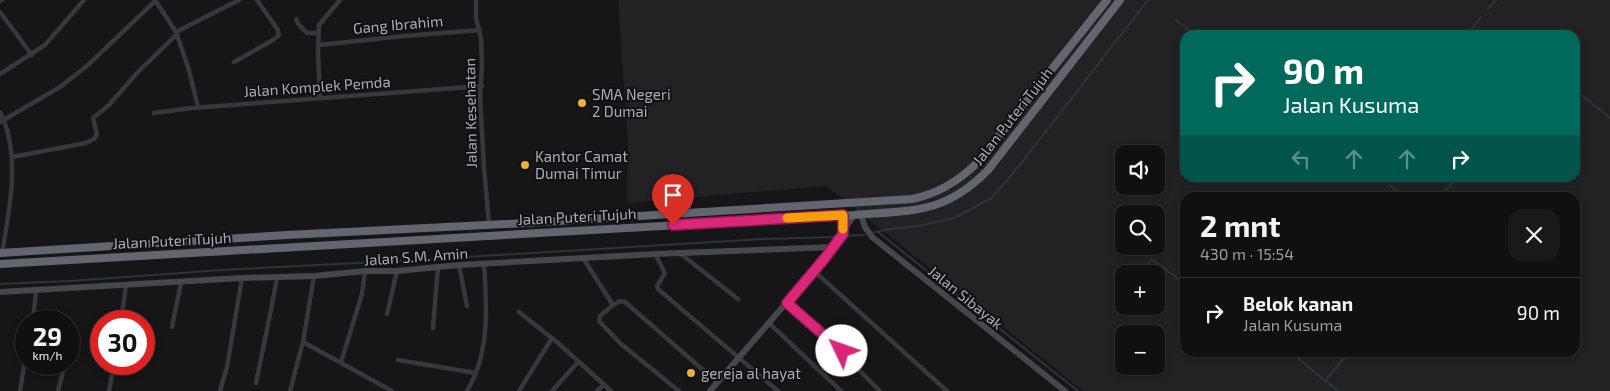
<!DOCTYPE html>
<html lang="id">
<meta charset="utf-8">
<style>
body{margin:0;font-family:"Exo 2",sans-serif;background:#19191b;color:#f1f3f6;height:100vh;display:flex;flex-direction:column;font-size:19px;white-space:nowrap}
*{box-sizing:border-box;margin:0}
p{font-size:16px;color:#9c9d9f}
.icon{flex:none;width:28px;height:28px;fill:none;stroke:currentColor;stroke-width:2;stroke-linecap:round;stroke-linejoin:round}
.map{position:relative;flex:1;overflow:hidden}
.details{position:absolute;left:1180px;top:192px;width:400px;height:165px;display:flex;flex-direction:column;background:#101012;border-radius:15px;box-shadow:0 2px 8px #0003,0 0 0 1px #303032}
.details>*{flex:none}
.top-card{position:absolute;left:1180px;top:30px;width:400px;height:152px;border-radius:15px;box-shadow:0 2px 8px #0003,0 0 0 1px #303032;background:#00695c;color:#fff;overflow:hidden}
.buttons{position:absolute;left:1115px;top:145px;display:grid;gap:10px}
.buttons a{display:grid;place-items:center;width:50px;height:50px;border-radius:10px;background:#101012;box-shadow:0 2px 8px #0003,0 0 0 1px #303032;font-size:25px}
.speed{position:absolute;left:15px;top:310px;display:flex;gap:10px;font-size:25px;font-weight:700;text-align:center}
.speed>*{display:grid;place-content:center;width:65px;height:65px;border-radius:50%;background:#101012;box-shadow:0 2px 8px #0003,0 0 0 1px #303032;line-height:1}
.speed small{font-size:12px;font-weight:400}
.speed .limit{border:8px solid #d22;background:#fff;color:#111}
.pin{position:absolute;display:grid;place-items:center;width:42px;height:42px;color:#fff;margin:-51px -21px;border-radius:50% 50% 50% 0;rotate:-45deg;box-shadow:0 0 5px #0007}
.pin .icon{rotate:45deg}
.me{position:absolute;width:55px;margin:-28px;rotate:312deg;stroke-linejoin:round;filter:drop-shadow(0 0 4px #0008)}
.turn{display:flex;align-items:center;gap:18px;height:105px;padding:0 20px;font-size:22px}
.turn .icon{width:65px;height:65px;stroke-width:2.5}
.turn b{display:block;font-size:35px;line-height:42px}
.lanes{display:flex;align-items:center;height:48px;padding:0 20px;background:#0003;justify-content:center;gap:25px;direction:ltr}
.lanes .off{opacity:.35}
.round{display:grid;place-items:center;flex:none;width:52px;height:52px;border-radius:15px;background:#19191b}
.headline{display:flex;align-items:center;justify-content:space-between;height:85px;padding:0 20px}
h1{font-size:30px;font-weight:700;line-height:38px}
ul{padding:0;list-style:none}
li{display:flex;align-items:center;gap:15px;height:70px;padding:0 20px;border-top:1px solid #303032}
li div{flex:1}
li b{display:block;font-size:19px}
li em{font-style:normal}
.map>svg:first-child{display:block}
</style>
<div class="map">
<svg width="1610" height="391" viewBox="0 0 1610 391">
<rect width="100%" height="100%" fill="#161618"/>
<!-- built -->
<path fill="#222225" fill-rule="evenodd" d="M618 0H1610V391H1083L827 186 627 203 628 145ZM1185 35H1575V178H1185ZM1124 154H1156V186H1124ZM1185 198H1575V352H1185ZM1124 214H1156V246H1124ZM1124 274H1156V306H1124ZM1124 334H1156V366H1124Z"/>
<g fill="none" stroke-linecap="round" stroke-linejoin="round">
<!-- stream -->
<g stroke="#2c353c" stroke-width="2">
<polyline points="1488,9 1496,0"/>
<polyline points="1176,20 1195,35"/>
<polyline points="1467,35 1481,17"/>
<polyline points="1575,90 1610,118"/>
<polyline points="1380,178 1382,179"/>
<polyline points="1389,185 1407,198"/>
<polyline points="1438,198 1457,178"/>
<polyline points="874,232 891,229 918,226 954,218 992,198 1026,157 1148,0"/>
<polyline points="878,232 1078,391"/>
<polyline points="841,236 864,235"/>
<polyline points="1140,274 1152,259 1185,284"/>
<polyline points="0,284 70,281 222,270 416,260 762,239 836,237"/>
<polyline points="1122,294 1124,293"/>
<polyline points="1291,352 1325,381"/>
<polyline points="1339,391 1325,381 1349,352"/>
</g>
<!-- street -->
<g stroke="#37383d" stroke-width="4.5">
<polyline points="155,0 176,32 189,70 198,107"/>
<polyline points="476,0 476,18 481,38 482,64 480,96 484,167 489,225"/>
<polyline points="0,1 2,0"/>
<polyline points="0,12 32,55"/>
<polyline points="296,19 299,25 307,33 318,33"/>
<polyline points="176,32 239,0"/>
<polyline points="319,45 404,36 480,30"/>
<polyline points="234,62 273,40 279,35 278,30 257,0"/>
<polyline points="0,74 45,45 84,0"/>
<polyline points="320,98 318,51 319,25 340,0"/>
<path d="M0 112C21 153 10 208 2 253"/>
<polyline points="154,113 192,108 482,86"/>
<polyline points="0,122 60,87 88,65 156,0"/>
<polyline points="12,157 86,143 94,139 97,134 93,118 109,105 137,73 176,35"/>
<polyline points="655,254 665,273 657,286 658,289 778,391"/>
<polyline points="681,254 738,299"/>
<polyline points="583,258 613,305 600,316 599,321 621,344 679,391"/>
<polyline points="459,265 467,306"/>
<polyline points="814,271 947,391"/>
<polyline points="787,303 830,341 880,391"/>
<polyline points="613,305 620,301 625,302 718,383"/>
<polyline points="519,312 558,343 611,391"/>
<polyline points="387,314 397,271"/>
<polyline points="33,321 36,290"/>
<polyline points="121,321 126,285"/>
<polyline points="770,324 841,391"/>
<polyline points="172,327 181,283"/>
<polyline points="433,328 438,267"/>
<polyline points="69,332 71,335 69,349"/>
<polyline points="303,342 392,391"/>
<polyline points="398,360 476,373"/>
<polyline points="341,362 362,294 365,271"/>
<path d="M256 383C263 348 271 313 277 277"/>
<polyline points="20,391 26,354"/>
<polyline points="58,391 65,364"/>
<polyline points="109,391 114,364"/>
<polyline points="220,391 227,367 242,278"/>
<polyline points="290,391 303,342 314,276"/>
<path d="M467 391C490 353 487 307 484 264"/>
<polyline points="519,391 552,338"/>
<polyline points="552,391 578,362"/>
<polyline points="597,391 604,384"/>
</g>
<!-- secondary -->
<g stroke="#45474d" stroke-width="6">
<polyline points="861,215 865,227 872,237 1065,391"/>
<polyline points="0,292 242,278 314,276 365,271 397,271 459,265 655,254 834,247"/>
<polyline points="710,391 825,258 854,215"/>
</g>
<!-- highway -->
<g stroke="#63666e" stroke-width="8">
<path d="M0 253 287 235 526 223 912 199C937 194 960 180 978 162L1107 0"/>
<path d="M0 264 854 215C911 210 944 215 988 170L1120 0"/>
</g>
</g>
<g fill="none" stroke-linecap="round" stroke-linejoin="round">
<!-- route casing -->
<g stroke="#8e194d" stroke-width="12">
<polyline id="route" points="673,225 843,215 843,234 825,258 787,303 842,351"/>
</g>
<!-- route -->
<use href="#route" stroke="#db2777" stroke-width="9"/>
<!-- slow -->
<polyline stroke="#f59e0b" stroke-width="9" points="787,218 843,215 843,229"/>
</g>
<!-- markers -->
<g fill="#f2b134" stroke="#111113" stroke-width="2">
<circle cx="582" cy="103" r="5"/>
<circle cx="525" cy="165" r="5"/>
<circle cx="691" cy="373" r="5"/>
</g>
<g text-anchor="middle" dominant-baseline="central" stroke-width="4" stroke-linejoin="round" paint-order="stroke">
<!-- street labels -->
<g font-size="15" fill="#a8adb8" stroke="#111113">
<text transform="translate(398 24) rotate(-5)">Gang Ibrahim</text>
<text transform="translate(317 86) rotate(-4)">Jalan Komplek Pemda</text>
<text transform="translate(470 113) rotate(-91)">Jalan Kesehatan</text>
<text transform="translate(1012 116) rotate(-52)">Jalan Puteri Tujuh</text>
<text transform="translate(577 216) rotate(-3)">Jalan Puteri Tujuh</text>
<text transform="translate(172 240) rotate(-3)">Jalan Puteri Tujuh</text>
<text transform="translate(416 256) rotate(-4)">Jalan S.M. Amin</text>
<text transform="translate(966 297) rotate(39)">Jalan Sibayak</text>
</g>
<!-- poi labels -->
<g font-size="15" fill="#a8adb8" stroke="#111113" text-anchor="start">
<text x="592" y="94">SMA Negeri<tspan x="592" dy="17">2 Dumai</tspan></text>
<text x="535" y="156">Kantor Camat<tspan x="535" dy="17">Dumai Timur</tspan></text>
<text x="701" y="373">gereja al hayat</text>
</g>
</g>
</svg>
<div class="buttons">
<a><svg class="icon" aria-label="sound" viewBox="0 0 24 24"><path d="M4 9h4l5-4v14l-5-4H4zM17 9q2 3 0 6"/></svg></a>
<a><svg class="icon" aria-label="search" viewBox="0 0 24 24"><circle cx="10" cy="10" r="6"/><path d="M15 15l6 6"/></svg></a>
<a>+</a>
<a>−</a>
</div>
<div class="speed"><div>29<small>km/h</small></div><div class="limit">30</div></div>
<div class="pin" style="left:673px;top:225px;background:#d93025"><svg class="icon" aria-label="arrive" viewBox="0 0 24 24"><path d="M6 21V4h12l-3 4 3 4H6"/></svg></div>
<svg class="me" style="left:842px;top:351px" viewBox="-20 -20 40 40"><circle r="19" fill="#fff"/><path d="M0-13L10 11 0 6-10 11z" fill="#db2777"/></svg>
<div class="top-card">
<div class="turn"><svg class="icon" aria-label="right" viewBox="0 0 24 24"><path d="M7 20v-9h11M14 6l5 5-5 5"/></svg><div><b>90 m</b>Jalan Kusuma</div></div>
<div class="lanes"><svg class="icon off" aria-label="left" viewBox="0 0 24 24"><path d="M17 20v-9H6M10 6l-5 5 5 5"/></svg><svg class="icon off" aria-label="ahead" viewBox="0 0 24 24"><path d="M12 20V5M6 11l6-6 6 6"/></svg><svg class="icon off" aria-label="ahead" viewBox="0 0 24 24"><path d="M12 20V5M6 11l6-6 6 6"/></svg><svg class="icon" aria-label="right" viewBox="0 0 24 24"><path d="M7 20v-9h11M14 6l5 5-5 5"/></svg></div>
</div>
<section class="details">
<div class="headline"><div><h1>2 mnt</h1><p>430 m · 15:54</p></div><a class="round"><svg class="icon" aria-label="close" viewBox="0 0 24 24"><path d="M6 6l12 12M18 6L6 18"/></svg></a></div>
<ul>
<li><svg class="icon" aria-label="right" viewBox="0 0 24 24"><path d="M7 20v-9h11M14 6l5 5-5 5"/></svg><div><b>Belok kanan</b><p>Jalan Kusuma</p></div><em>90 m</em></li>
</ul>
</section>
</div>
